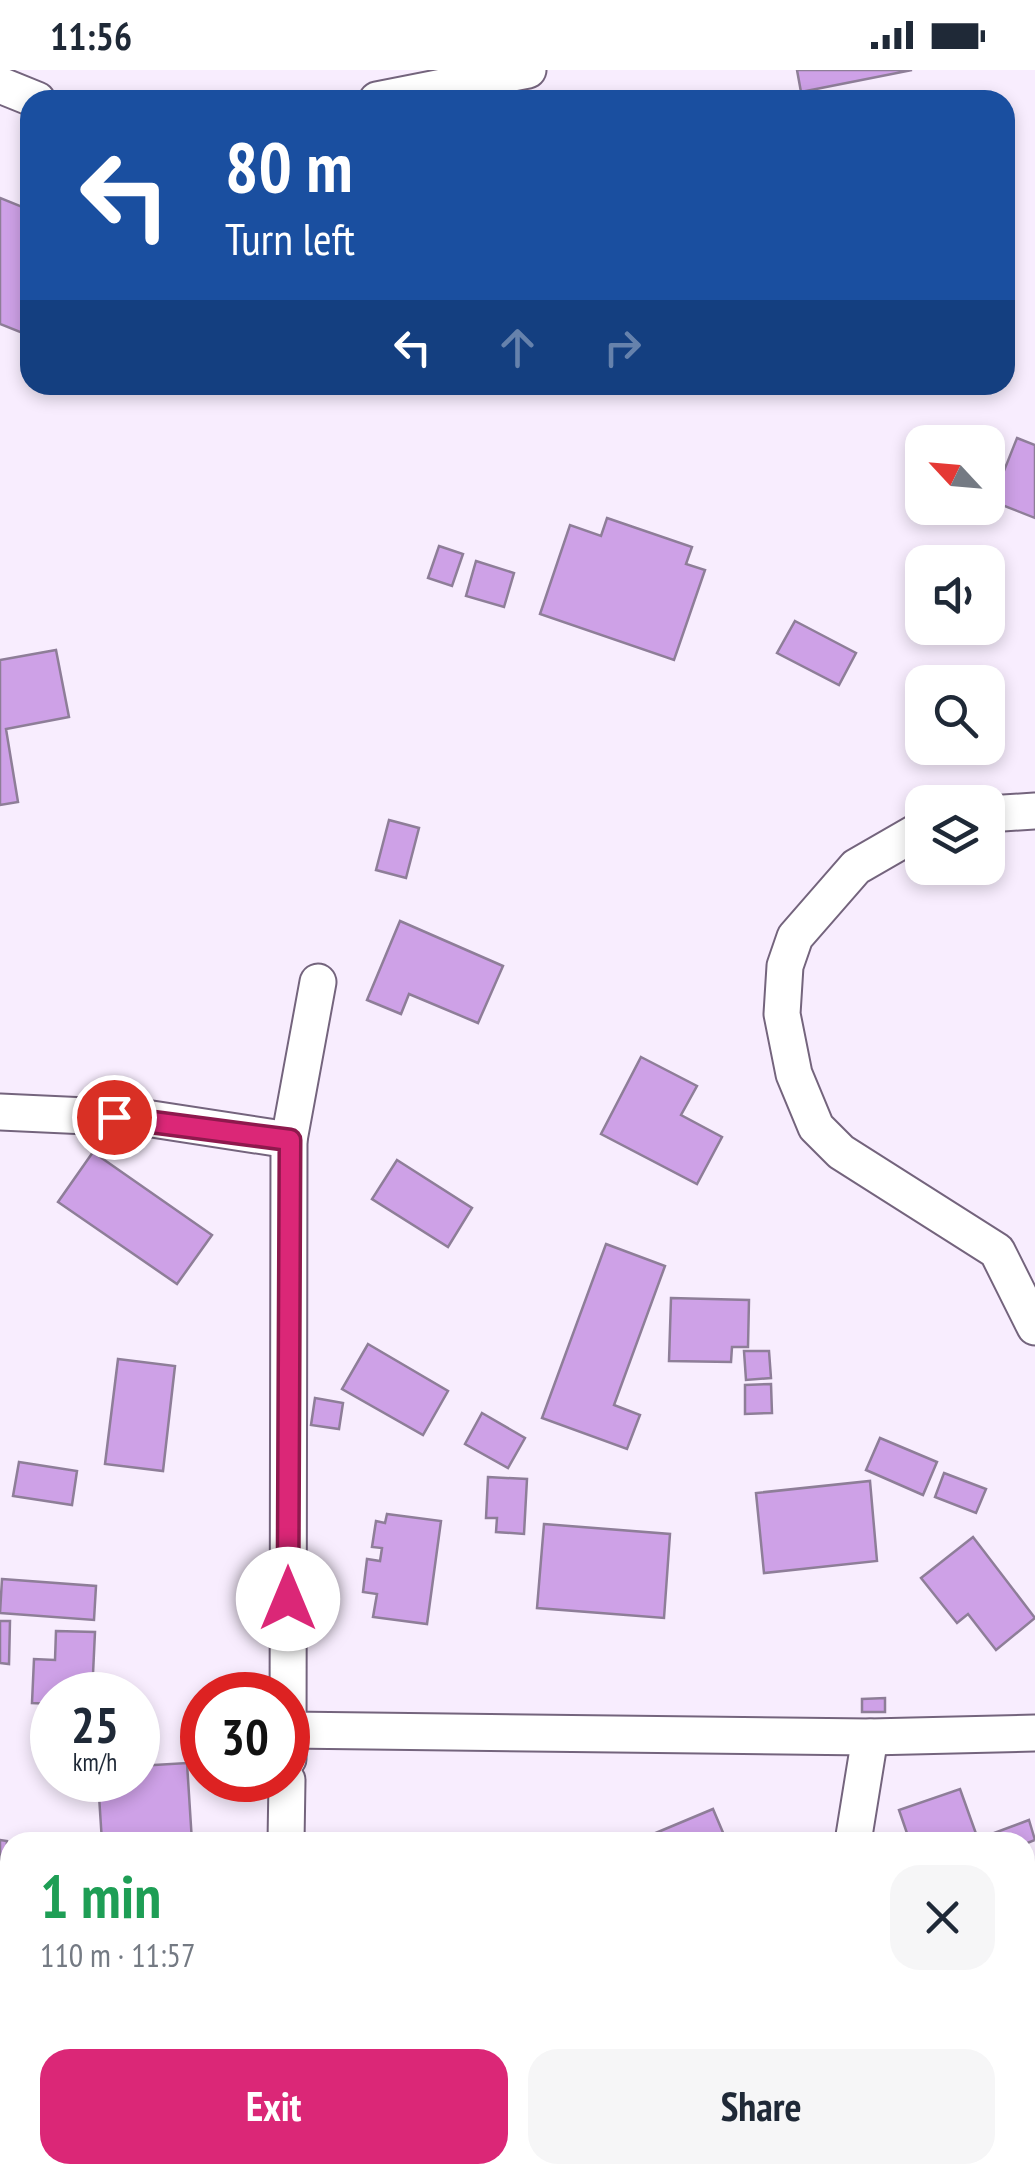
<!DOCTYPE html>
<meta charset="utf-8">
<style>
body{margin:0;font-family:"PT Sans Narrow",sans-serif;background:#f6f6f7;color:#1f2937;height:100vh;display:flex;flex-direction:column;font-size:38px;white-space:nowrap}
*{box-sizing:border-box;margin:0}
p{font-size:32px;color:#747a83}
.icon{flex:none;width:55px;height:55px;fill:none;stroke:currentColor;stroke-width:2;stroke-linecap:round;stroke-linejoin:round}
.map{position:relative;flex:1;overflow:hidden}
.sheet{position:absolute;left:0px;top:1762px;width:1035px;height:352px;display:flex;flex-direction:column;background:#fff;border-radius:30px 30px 0 0;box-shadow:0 5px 15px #0003}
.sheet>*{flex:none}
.guide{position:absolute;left:20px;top:20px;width:995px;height:305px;border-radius:30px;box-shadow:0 5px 15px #0003;background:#1a4fa0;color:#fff;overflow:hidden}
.needle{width:65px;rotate:296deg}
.controls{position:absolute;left:905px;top:355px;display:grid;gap:20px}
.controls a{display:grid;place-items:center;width:100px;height:100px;border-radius:20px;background:#fff;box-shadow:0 5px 15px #0003;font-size:50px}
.speed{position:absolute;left:30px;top:1602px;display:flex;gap:20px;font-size:50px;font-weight:700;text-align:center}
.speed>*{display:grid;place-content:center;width:130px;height:130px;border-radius:50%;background:#fff;box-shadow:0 5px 15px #0003;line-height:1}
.speed small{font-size:25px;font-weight:400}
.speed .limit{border:15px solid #d22;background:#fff;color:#111}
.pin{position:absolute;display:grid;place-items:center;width:85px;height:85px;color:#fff;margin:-42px;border:5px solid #fff;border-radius:50%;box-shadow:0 2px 10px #0007}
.me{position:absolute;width:110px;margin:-55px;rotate:0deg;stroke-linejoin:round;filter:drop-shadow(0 0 8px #0008)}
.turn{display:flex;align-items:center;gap:35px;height:210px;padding:0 40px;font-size:45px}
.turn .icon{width:130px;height:130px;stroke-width:2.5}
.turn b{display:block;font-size:70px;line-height:85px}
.lanes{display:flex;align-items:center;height:95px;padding:0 40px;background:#0003;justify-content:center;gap:50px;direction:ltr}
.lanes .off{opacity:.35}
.round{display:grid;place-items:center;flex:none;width:105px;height:105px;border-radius:30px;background:#f6f6f7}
.overview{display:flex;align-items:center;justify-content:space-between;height:170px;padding:0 40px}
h1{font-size:60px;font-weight:700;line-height:75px;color:#1e9e55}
.cta{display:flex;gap:20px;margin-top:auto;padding:20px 40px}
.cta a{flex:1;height:115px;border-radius:30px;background:#db2777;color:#fff;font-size:40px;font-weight:700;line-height:115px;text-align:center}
.cta a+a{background:#f6f6f7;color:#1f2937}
.status{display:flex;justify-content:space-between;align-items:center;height:70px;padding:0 50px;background:#fff;direction:ltr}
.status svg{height:28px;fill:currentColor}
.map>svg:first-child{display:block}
</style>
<div class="status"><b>11:56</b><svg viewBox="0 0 49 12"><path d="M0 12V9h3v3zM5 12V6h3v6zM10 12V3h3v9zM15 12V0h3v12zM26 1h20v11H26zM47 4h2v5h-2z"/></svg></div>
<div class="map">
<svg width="1035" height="2114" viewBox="0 0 1035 2114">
<rect width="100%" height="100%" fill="#f8edfe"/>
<!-- building -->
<g fill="#cea1e7" stroke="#8e7e98" stroke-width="2.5">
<polygon points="797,0 912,0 801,22"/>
<polygon points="0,128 30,140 30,266 0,254"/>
<polygon points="1017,368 1035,375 1035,448 992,431"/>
<polygon points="607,448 692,477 686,494 705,500 674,590 540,544 570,455 601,466"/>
<polygon points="439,476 463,484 452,516 428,508"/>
<polygon points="476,491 514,503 504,537 466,526"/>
<polygon points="795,551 856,583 839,615 777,583"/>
<polygon points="56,580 69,647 6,659 18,732 0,735 0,590"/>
<polygon points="389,750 419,758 406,808 376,800"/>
<polygon points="400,851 503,896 478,953 409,924 401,944 367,930"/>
<polygon points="641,987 697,1016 681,1045 722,1067 697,1114 601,1064"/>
<polygon points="93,1082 212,1165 177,1214 58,1132"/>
<polygon points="397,1090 472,1138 448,1177 372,1129"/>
<polygon points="606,1174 665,1196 614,1335 640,1345 627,1379 542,1348"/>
<polygon points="671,1228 749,1230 748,1277 732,1277 731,1292 669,1291"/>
<polygon points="368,1274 448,1321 423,1365 342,1319"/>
<polygon points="744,1281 769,1281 771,1308 746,1310"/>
<polygon points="118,1289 175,1296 163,1401 105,1394"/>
<polygon points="771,1314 772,1343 745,1344 745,1315"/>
<polygon points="315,1328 343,1333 339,1359 311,1355"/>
<polygon points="482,1343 525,1368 508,1398 465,1374"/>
<polygon points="880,1368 937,1392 923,1425 866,1400"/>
<polygon points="19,1392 77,1401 72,1435 13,1426"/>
<polygon points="944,1403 986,1419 976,1443 935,1427"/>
<polygon points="488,1407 527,1409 524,1464 496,1462 497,1448 486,1448"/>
<polygon points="870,1411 877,1491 764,1503 756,1423"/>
<polygon points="387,1444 441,1451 427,1554 373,1547 377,1524 363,1522 367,1489 380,1491 382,1478 372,1477 376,1451 385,1453"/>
<polygon points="544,1454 670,1464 664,1548 537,1538"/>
<polygon points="973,1467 1035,1548 996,1580 968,1544 957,1553 921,1508"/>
<polygon points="2,1509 96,1516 94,1550 0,1543"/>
<polygon points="0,1551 10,1551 9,1594 0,1593"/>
<polygon points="56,1561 95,1562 92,1625 52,1625 52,1634 32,1633 34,1589 55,1590"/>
<polygon points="885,1628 885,1642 862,1642 862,1629"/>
<polygon points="187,1693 192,1772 102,1772 98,1710 138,1710 138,1696"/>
<polygon points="960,1719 979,1772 910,1772 899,1740"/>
<polygon points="713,1739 727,1772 648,1772 646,1767"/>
<polygon points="1029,1750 1035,1770 1025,1774 997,1772 994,1763"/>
<polygon points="0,1770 7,1771 4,1812 0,1812"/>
<polygon points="1025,1924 1035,1926 1028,1961 1025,1961"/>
<polygon points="1028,2014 1035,2015 1035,2046 1025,2045"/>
<polygon points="368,2105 504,2105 499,2114 387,2114"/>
<polygon points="517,2105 550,2105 549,2114 516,2111"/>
<polygon points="574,2105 694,2105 697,2114 578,2114"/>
<polygon points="852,2105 915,2105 914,2114 851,2113"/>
</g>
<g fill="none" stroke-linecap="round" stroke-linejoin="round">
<!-- minor casing -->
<g stroke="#74647d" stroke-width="39">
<g id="minor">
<polyline points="0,15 37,30"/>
<polyline points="377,30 528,0"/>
<polyline points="988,744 1035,741"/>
<polyline points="922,759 856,797 795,867 785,896 782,944 794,1004 816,1057 841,1082 997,1181 1035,1257"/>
<polyline points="0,1042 152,1049 289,1070"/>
<polyline points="288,1681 289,1070 318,912"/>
<polyline points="288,1689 289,1660 870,1667 1035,1663"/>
<polyline points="286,1772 287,1710"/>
<polyline points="853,1772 870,1667"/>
<polyline points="281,2114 281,2105"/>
<polyline points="794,2114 795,2105"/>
</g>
</g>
<!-- minor -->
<use href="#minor" stroke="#fff" stroke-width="35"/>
</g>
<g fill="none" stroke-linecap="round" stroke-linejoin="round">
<!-- route casing -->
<g stroke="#8e194d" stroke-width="25">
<polyline id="route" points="114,1047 290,1070 288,1529"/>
</g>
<!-- route -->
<use href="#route" stroke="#db2777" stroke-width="18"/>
</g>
</svg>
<div class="controls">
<a><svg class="needle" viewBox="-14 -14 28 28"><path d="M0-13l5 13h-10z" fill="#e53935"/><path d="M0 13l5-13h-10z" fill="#747a83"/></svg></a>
<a><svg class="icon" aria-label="sound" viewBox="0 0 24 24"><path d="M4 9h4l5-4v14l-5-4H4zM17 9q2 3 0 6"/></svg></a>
<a><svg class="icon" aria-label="search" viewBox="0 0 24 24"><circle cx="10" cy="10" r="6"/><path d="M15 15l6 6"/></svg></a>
<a><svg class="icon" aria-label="layers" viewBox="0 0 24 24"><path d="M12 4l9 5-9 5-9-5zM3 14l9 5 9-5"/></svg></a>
</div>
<div class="speed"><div>25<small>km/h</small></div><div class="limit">30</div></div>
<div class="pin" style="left:114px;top:1047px;background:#d93025"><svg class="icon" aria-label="arrive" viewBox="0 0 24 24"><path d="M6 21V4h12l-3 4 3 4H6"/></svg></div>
<svg class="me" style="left:288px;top:1529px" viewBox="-20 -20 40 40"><circle r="19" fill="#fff"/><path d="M0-13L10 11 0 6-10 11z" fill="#db2777"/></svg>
<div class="guide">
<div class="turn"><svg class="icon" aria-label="left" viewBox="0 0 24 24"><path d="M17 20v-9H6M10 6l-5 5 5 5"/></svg><div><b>80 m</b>Turn left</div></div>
<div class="lanes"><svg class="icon" aria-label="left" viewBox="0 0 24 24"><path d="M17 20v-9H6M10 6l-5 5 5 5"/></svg><svg class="icon off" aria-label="ahead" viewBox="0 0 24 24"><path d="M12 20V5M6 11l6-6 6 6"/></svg><svg class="icon off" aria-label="right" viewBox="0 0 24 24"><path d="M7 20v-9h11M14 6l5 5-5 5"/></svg></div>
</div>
<section class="sheet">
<div class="overview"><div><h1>1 min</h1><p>110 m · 11:57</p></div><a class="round"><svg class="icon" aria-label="close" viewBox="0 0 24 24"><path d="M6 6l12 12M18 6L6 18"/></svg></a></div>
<div class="cta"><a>Exit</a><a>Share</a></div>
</section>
</div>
